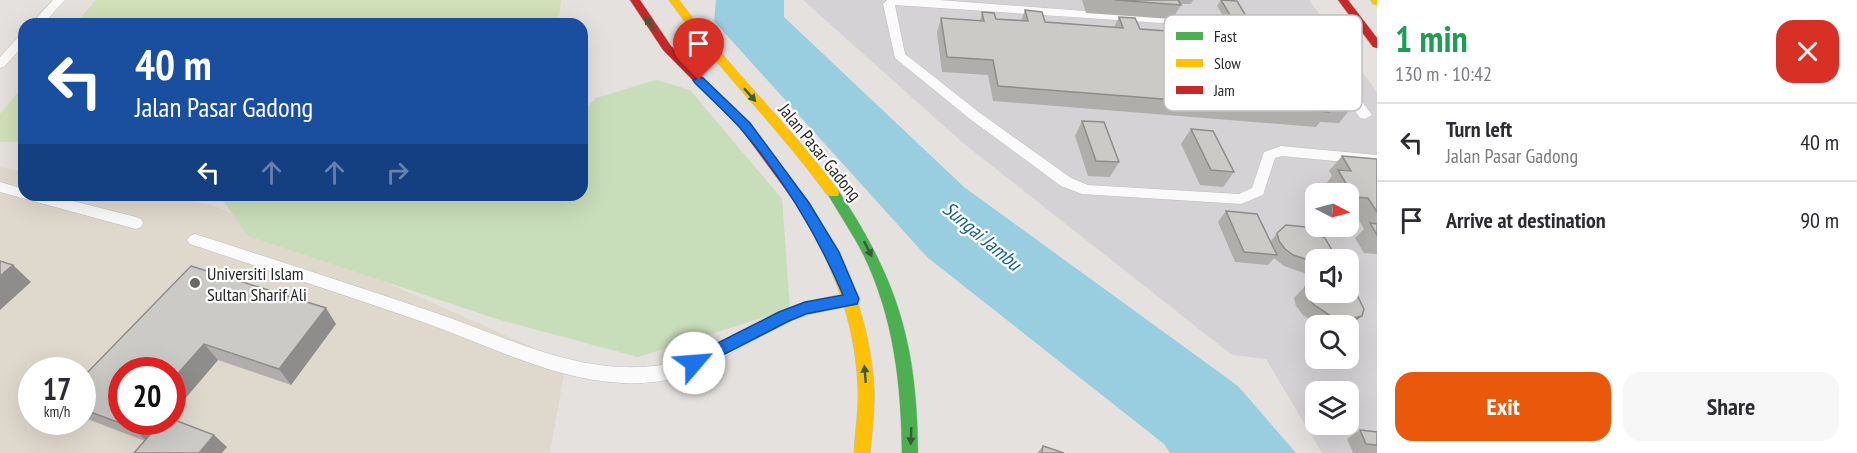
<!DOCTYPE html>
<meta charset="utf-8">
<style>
body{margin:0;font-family:"PT Sans Narrow",sans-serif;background:#f7f7f7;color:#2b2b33;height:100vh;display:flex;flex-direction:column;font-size:22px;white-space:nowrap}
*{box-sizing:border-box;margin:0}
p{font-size:20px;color:#7c7c81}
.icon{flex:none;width:33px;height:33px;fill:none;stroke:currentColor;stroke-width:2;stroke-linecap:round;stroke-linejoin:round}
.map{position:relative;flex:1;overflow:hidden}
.panel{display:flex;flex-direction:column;background:#fff;width:480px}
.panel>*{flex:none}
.top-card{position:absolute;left:18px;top:18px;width:570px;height:183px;border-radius:18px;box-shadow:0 6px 24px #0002;background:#1a4fa0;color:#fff;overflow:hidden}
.needle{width:39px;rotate:96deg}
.fabs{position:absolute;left:1305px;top:183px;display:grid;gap:12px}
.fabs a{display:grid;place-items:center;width:54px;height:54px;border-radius:12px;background:#fff;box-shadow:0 6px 24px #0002;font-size:30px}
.speed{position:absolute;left:18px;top:357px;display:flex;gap:12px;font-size:30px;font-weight:700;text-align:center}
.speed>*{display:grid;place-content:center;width:78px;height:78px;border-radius:50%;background:#fff;box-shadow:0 6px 24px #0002;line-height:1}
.speed small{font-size:15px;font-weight:400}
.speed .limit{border:9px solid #d22;background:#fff;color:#111}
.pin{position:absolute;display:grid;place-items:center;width:51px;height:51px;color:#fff;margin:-62px -26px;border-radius:50% 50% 50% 0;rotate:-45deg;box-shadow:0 0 6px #0007}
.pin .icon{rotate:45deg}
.me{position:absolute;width:66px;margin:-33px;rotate:63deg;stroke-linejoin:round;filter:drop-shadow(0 0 4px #0008)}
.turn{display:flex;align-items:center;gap:21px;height:126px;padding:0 18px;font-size:27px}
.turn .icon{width:78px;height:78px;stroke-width:2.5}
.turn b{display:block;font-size:42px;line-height:51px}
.lanes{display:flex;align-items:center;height:57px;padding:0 18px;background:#0003;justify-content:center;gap:30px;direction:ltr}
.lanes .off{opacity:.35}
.round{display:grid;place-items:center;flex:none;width:63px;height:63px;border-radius:18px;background:#f7f7f7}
.headline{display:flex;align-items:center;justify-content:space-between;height:102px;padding:0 18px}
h1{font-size:36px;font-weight:700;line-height:45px;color:#1e9e55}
.primary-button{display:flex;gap:12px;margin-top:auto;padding:12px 18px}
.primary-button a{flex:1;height:69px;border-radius:18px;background:#ea580c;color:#fff;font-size:24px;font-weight:700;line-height:69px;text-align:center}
.primary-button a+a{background:#f7f7f7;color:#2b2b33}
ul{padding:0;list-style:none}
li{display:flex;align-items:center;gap:18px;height:78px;padding:0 18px;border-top:2px solid #e1e1e2}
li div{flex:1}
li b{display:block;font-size:22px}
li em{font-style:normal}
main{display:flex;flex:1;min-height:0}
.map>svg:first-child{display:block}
</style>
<main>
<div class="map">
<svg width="1377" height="453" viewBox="0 0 1377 453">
<rect width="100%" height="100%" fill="#e4e1de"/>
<!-- industrial -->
<path fill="#d5d2d5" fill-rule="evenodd" d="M803 0H1309L1377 92V453H1322L1266 359 1232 355 963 143ZM1316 194H1348V226H1316ZM1316 260H1348V292H1316ZM1316 326H1348V358H1316ZM1316 392H1348V424H1316Z"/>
<!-- education -->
<path fill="#dfd8cd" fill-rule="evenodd" d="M0 167 24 172V195H157L212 205 566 362 550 453H0ZM32 370H82V422H32ZM122 370H172V422H122Z"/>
<!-- green -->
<polygon fill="#c8ddb9" points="656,80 690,90 782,199 790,309 638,357 497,319 248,236 222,199 202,195 582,195 582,112 596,98"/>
<!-- pitch -->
<g fill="#d1e0b8">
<polygon points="96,0 561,0 558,24 75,24"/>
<polygon points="24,85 24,142 0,142 0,114"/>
</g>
<!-- water -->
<polygon fill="#98cedf" points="716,0 784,0 784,17 964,187 1238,386 1296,453 1170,453 1164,444 927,257 714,21"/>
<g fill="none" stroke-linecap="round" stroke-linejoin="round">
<!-- lane casing -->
<g stroke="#bebebf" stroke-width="1">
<g id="lane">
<polygon points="53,0 65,0 43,24 31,24"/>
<polygon points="887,0 939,0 1176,18 1275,22 1308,32 1317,39 1372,115 1365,119 1360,118 1309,45 1300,36 1274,28 1176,24 895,5 905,54 980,113 1071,178 1088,185 1239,194 1252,188 1264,152 1281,146 1377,155 1377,165 1282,156 1275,158 1263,195 1241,204 1082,194 1061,186 970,119 895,58 883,4"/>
<polygon points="24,34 24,45 4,67 0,68 0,57 20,35"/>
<polygon points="0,182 24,189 24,195 49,195 136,217 141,219 143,223 141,227 136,229 0,192"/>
<path d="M195 234C276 260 356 286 436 313 506 337 578 375 654 366 695 362 729 335 765 318 793 305 822 298 852 292L858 294 860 299 858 304 852 306C831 309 810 313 790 321 745 342 704 376 654 382 573 391 497 348 423 322 345 295 267 270 190 244L187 240 190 236Z"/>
</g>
</g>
<!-- fast casing -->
<g stroke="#bebebf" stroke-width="1">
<path id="fast" d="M833 188 838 190C898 280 917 344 918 453H902C901 384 894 319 864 256 853 234 839 214 827 193Z"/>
</g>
<!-- slow casing -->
<g stroke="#bebebf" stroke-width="1">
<g id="slow">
<path d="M669 0H679C728 67 788 123 838 190L839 193 838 196H828C779 128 717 69 669 0Z"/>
<polygon points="1371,0 1377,0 1377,5 1373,4"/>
<path d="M804 200 809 202C845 259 870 319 874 388 875 410 872 431 870 453H854C855 431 859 410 858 388 855 317 832 265 797 205Z"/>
</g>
</g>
<!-- jam casing -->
<g stroke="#bebebf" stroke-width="1">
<g id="jam">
<polygon points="630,0 640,0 671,46 749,123 809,202 811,205 809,208 799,208 741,129 663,50"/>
<polygon points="1338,0 1348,0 1377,38 1377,48 1373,47"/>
</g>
</g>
<!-- lane -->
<use href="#lane" fill="#fbfafa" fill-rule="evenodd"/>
<!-- fast -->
<use href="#fast" fill="#4caf50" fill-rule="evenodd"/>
<!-- slow -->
<use href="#slow" fill="#ffc107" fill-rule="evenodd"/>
<!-- jam -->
<use href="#jam" fill="#c62828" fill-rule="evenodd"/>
</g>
<!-- wall -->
<g fill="#afaeab">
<polygon points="1082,0 1193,0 1191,4 1180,4 1181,5 1172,19 1086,13"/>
<polygon points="1221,0 1246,16 1243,22 1226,21 1217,6"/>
<polygon points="1025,10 1045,22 1114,27 1119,17 1140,29 1207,34 1214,23 1304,74 1306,72 1351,108 1339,123 1320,122 1316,127 993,101 988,75 942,72 937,33 941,18 980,21 982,12 996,19 1021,21"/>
<polygon points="1082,121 1119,162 1110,177 1088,176 1075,136"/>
<polygon points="1191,129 1234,172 1223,187 1200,185 1181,144"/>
<polygon points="1342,156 1377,159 1377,254 1364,253 1355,238 1364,229 1354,212 1348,212 1348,194 1330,194 1325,185 1332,176 1329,171"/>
<polygon points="1226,211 1271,241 1277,233 1325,238 1316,270 1304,273 1284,266 1274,258 1268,265 1235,262 1218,222"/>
<polygon points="191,266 336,324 291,385 218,360 172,414 172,370 122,422 227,447 145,441 82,417 82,378"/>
<polygon points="1313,278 1348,292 1350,326 1320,326 1303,315 1296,306 1294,298"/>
<polygon points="1360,430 1377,432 1377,453 1353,453 1347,439"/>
<polygon points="1043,446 1064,453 1037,453"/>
</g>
<!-- shaded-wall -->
<g fill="#8f8d8b">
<polygon points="1316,262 1316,270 1304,273 1315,262"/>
<polygon points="13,265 31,282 0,310 0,276"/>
<polygon points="326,308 336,324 291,385 279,369"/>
<polygon points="1362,316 1350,326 1339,326 1345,320"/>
<polygon points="204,344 218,360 172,414 172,380"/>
<polygon points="136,422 166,422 148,442 131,427"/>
<polygon points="214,435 227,447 222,453 199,453"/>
</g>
<!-- building -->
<g fill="#cccac7" stroke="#8f8d8b" stroke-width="1.5">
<polygon points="1115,0 1178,0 1181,5"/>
<polygon points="1221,0 1237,1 1246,16 1230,15"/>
<polygon points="1025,10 1042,12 1045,22 1123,28 1119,17 1135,18 1140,29 1220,35 1214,23 1230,25 1236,36 1282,39 1328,112 998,86 993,60 947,57 941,18 984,21 982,12 994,13 996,19 1028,21"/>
<polygon points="1082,121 1104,122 1119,162 1096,161"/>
<polygon points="1191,129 1213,131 1234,172 1211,170"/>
<polygon points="1342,156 1377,159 1377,212 1368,198 1354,197 1338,170 1351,171"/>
<polygon points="1226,211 1257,214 1277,255 1244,252"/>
<polygon points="1370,223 1377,224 1377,235"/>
<polygon points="1286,225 1306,227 1325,238 1333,252 1330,258 1326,260 1316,260 1315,262 1293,255 1285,249 1279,241 1277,233"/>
<polygon points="0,261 13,265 0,276"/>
<polygon points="191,266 326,308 279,369 204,344 172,380 172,370 122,370 122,422 136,422 131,427 82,409 82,378"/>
<polygon points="1313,278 1316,278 1316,292 1348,292 1348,288 1356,293 1364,309 1362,316 1345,320 1334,318 1314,305 1307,296 1305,287"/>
<polygon points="172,419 214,435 199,453 134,453 161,422 172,422"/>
<polygon points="1360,430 1377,432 1377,445 1366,444"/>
<polygon points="1043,446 1064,453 1042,453"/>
</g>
<!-- one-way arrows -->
<defs><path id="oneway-solid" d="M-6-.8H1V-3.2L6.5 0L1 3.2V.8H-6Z" transform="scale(1.5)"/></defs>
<g fill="#365d37">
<use href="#oneway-solid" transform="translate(650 24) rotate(-124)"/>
<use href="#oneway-solid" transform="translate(750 95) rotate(49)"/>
<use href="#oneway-solid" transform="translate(868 249) rotate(63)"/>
<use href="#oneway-solid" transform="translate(865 374) rotate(-95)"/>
<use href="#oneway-solid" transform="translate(911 436) rotate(92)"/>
</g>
<!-- route -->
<path fill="#1a73e8" stroke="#114b97" stroke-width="1.5" d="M699 77 703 78 750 123 809 203 839 252 859 299 857 304 852 305 806 314 789 321 694 370 688 368 686 363 688 358 779 312 805 302 843 295C818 236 783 178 741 129 727 113 710 98 695 83L693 80Z"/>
<!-- markers -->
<circle fill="#696867" stroke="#fff" stroke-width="2" cx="195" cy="283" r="6"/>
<g text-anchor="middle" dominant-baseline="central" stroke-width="4.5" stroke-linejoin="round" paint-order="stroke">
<!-- street labels -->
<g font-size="18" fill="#272727" stroke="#fff">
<text transform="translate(820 152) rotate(51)">Jalan Pasar Gadong</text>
</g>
<!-- poi labels -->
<g font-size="18" fill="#272727" stroke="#fff" text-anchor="start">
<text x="207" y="273">Universiti Islam<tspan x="207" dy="21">Sultan Sharif Ali</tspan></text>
</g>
<!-- water labels -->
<g font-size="20" font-style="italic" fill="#1b6388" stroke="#fff">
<text transform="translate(982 236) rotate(40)">Sungai Jambu</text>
</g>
</g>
<!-- legend -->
<rect x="1164" y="15" width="198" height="96" rx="9" fill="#fff" stroke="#bebebe" stroke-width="1.5"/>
<rect x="1176" y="32" width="27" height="8" fill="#4caf50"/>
<rect x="1176" y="59" width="27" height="8" fill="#ffc107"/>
<rect x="1176" y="86" width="27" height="8" fill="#c62828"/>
<g font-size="16" fill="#272727">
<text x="1214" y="42">Fast</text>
<text x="1214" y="69">Slow</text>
<text x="1214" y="96">Jam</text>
</g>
</svg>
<div class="fabs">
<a><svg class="needle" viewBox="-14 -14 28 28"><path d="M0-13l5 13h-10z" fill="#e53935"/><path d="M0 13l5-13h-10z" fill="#7c7c81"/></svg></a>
<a><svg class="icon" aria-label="sound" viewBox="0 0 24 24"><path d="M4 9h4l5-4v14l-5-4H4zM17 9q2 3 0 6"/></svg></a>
<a><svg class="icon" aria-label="search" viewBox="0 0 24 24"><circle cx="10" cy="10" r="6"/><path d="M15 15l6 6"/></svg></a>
<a><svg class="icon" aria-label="layers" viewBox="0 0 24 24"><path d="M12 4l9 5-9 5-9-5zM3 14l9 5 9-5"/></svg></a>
</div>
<div class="speed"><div>17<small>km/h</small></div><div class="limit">20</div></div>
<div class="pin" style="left:699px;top:80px;background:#d93025"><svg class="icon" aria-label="arrive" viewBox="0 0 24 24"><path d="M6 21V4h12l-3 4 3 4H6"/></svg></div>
<svg class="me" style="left:694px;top:363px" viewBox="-20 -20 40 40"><circle r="19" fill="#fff"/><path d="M0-13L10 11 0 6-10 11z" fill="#1a73e8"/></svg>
<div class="top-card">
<div class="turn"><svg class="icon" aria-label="left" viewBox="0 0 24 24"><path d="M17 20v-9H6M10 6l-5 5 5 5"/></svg><div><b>40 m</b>Jalan Pasar Gadong</div></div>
<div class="lanes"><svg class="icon" aria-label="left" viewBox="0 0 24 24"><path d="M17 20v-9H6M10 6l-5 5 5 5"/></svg><svg class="icon off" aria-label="ahead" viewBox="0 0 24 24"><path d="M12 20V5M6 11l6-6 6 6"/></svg><svg class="icon off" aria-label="ahead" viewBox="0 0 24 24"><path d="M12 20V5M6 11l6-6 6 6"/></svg><svg class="icon off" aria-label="right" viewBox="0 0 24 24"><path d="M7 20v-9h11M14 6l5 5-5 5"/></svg></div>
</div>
</div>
<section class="panel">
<div class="headline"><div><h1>1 min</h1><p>130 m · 10:42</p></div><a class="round" style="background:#d93025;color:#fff"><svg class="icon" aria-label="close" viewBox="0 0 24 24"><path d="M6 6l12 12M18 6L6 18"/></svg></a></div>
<ul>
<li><svg class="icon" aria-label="left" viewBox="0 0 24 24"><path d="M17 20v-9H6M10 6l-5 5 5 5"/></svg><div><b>Turn left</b><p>Jalan Pasar Gadong</p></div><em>40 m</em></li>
<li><svg class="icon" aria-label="arrive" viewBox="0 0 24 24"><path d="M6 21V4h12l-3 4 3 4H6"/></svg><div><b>Arrive at destination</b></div><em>90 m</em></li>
</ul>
<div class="primary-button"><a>Exit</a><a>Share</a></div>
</section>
</main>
